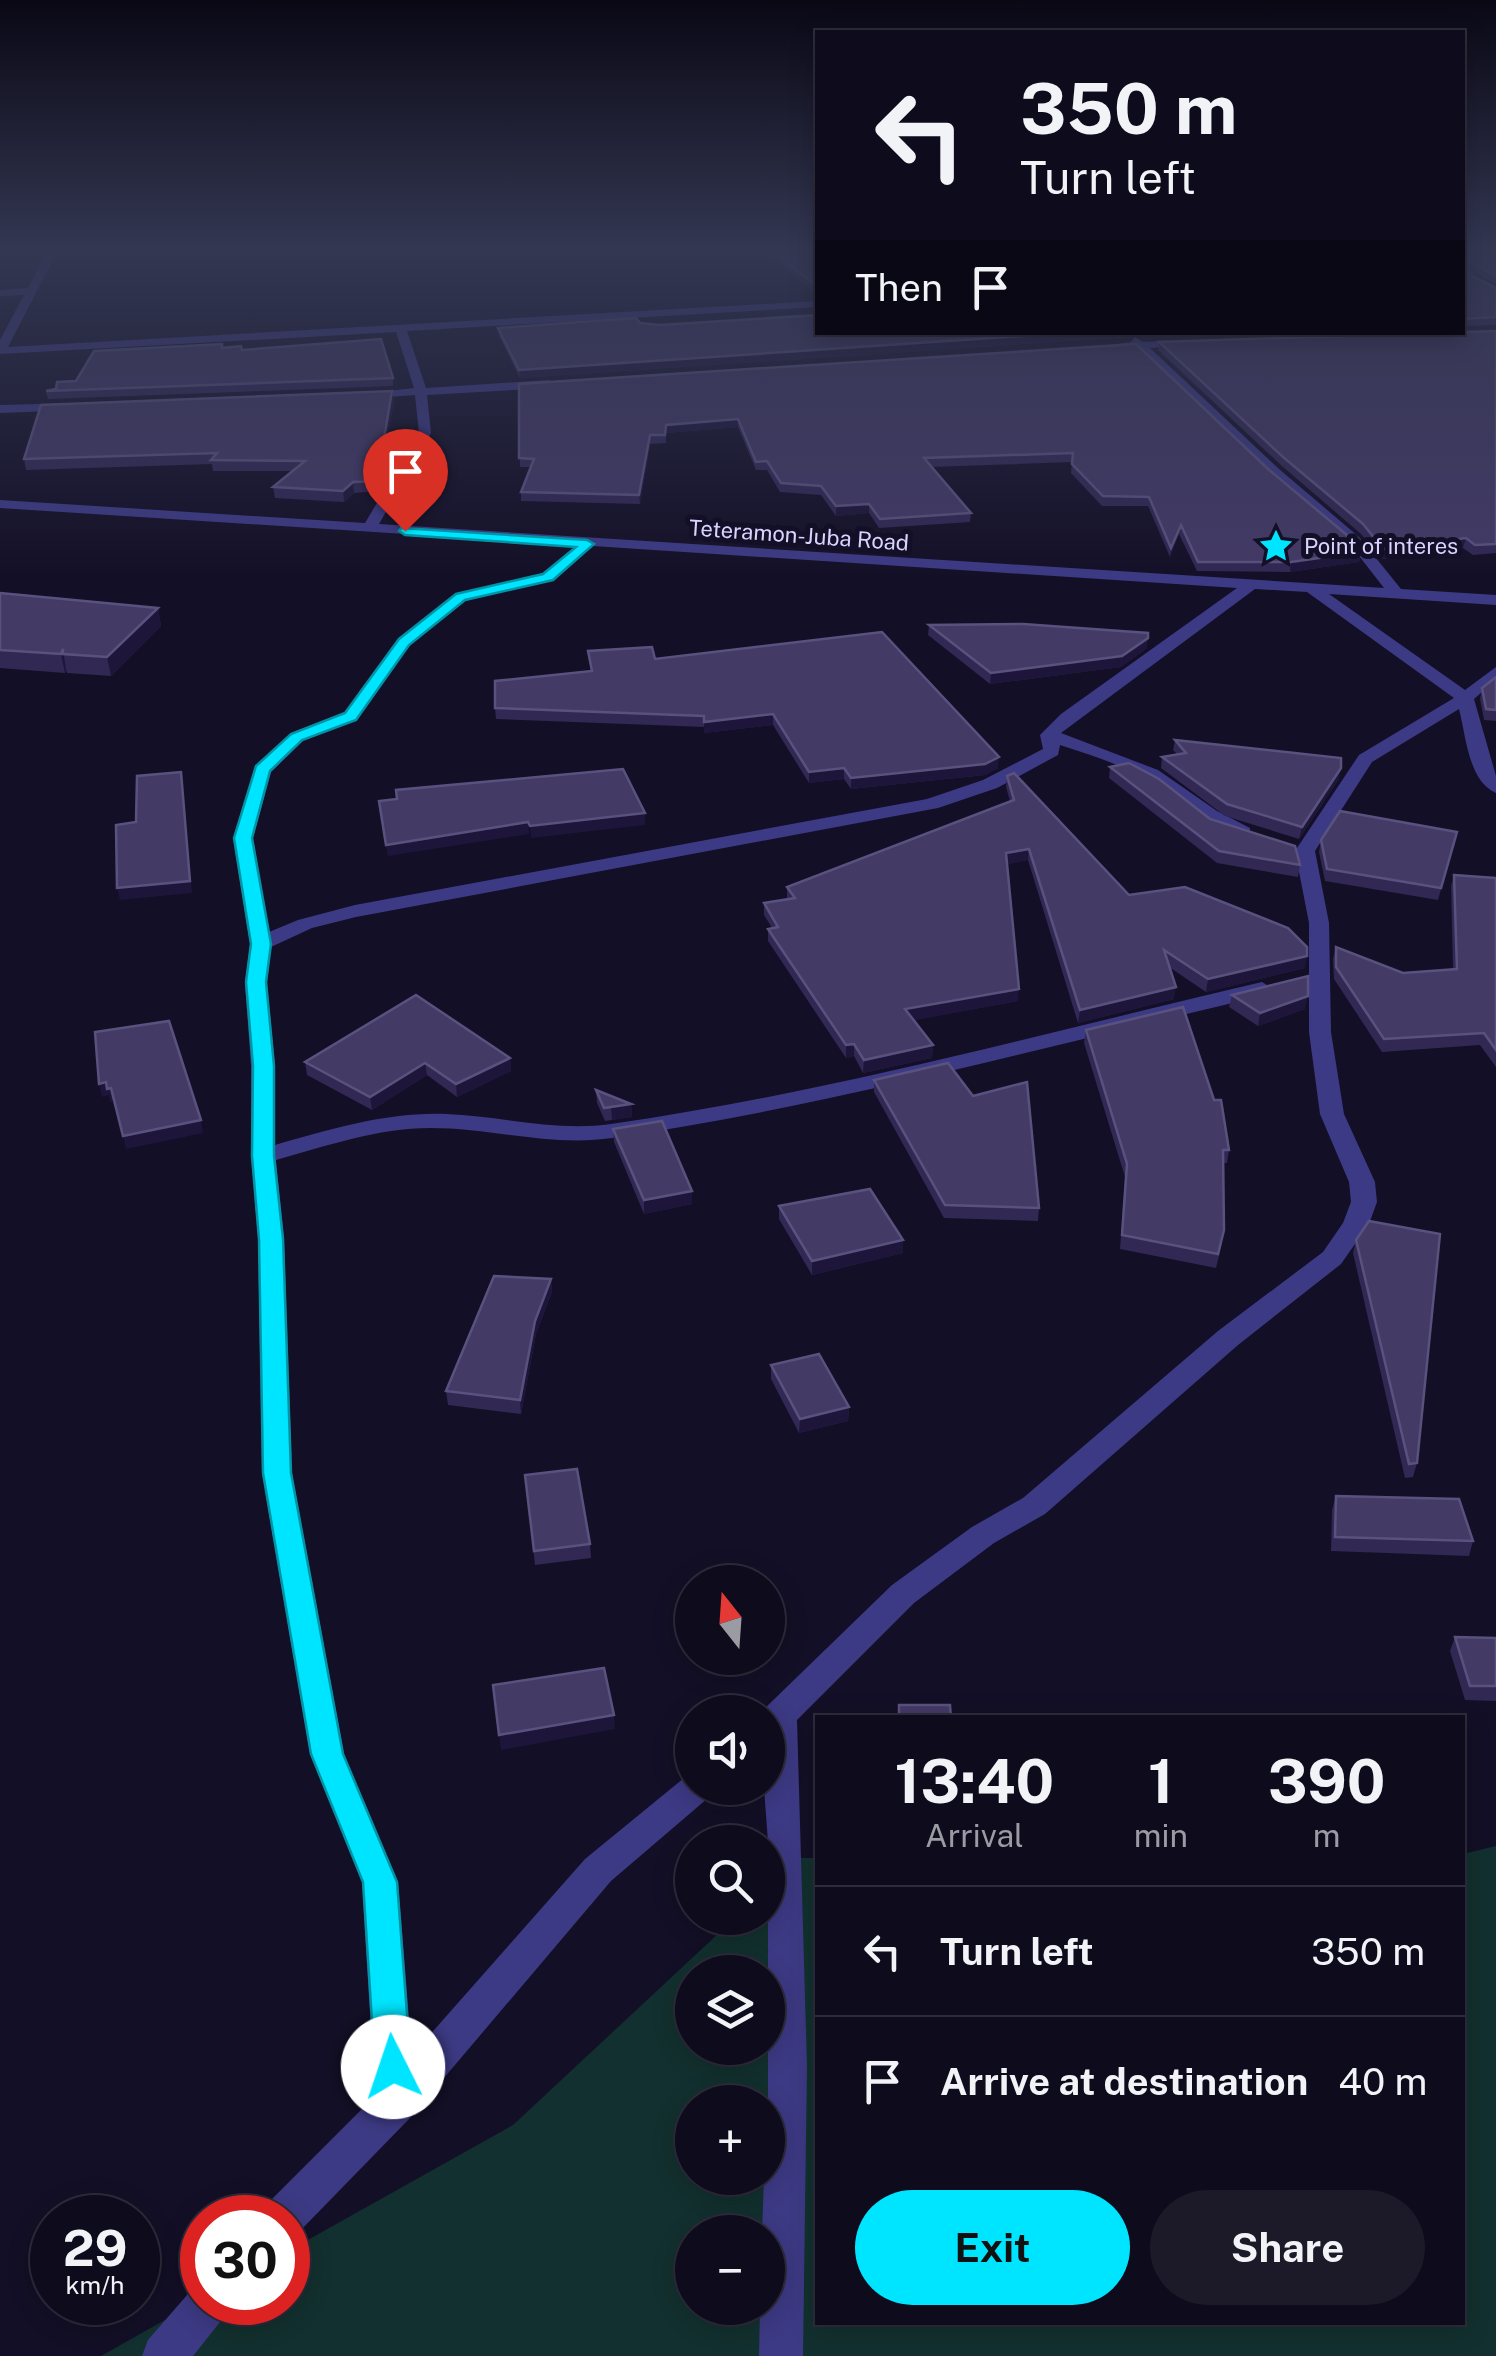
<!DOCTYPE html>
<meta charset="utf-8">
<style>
body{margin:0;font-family:"Public Sans",sans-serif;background:#1c1929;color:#f1f3f6;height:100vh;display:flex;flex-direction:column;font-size:38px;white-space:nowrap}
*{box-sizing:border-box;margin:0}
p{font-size:32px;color:#9b9ba3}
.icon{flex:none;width:55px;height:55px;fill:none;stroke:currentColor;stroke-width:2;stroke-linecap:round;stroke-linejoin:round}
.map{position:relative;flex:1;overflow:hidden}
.side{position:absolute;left:815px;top:1715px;width:650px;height:610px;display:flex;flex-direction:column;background:#0e0b1c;border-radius:0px;box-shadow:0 5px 25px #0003,0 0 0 2px #2e2b3b}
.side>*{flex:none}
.guide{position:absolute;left:815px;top:30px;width:650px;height:305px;border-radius:0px;box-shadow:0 5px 25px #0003,0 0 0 2px #2e2b3b;background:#0e0b1c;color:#f1f3f6;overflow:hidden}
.needle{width:65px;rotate:343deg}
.tools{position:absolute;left:675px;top:1565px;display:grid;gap:20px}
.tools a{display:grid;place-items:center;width:110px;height:110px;border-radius:50%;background:#0e0b1c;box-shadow:0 5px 25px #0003,0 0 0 2px #2e2b3b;font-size:50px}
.speed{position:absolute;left:30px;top:2195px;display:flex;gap:20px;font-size:50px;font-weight:700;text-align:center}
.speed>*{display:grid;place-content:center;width:130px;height:130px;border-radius:50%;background:#0e0b1c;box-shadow:0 5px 25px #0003,0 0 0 2px #2e2b3b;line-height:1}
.speed small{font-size:25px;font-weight:400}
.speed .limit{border:15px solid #d22;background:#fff;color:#111}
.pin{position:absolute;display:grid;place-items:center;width:85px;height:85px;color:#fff;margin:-102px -42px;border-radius:50% 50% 50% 0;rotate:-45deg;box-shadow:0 0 10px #0007}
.pin .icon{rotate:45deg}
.me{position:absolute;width:110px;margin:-55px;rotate:356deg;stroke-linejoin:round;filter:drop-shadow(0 0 8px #0008)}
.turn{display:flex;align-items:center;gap:35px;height:210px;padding:0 40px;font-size:45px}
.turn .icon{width:130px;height:130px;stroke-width:2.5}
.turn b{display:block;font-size:70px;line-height:85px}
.then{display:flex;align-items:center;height:95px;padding:0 40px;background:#0003;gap:20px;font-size:38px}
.eta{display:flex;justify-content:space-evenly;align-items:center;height:170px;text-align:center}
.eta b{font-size:60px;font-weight:700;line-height:70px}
.primary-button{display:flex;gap:20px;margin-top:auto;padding:20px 40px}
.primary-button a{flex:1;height:115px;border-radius:60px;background:#00e5ff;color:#111;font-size:40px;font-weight:700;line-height:115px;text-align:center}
.primary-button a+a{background:#1c1929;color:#f1f3f6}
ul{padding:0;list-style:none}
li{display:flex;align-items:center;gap:30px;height:130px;padding:0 40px;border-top:2px solid #2e2b3b}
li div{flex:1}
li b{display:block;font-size:38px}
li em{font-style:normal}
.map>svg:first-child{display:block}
</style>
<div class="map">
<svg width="1496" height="2356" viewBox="0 0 1496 2356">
<rect width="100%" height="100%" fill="#130f26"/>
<!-- green -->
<path fill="#12302f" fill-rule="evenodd" d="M1496 1846V2356H101L202 2299V2302H288V2251L513 2125 735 1918H768V1887L799 1858H818V2322H1462L1463 1854ZM692 1972H768V2048H692ZM692 2102H768V2178H692ZM692 2232H768V2308H692Z"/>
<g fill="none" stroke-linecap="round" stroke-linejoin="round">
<!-- minor -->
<g fill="#3d3a85" fill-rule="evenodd">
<path d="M48 250H58L8 347 818 301V307L407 331 426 388 549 380 555 384 549 388 427 395 431 433 379 524 1384 588 1349 543 1269 475 1138 349 1103 350 1097 347 1131 342 1135 337 1143 342 1193 340 1197 345 1150 348 1279 469 1359 537 1401 589 1496 595V605L1329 594 1465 690 1496 667V680L1474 699 1496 776V793C1468 781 1466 735 1459 709L1372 762 1315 851 1329 923 1331 1032 1344 1114 1375 1182 1377 1202 1369 1224 1341 1264 1238 1345 1045 1514 994 1543 914 1603 797 1720 807 2066 803 2356H759L760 2308H768V2232H762L764 2178H768V1842L764 1788H768V1712H761L892 1585 972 1527 1023 1498 1218 1331 1323 1252 1343 1223 1351 1202 1349 1182 1320 1114 1309 1032V923L1295 851 1359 755 1454 698 1307 592 1255 589 1061 733 1158 770 1217 811 1250 828V836C1222 841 1195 813 1175 797 1141 771 1100 758 1060 745L1058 755 997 788 938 808 356 917 312 928 271 947 267 983 275 1066V1145C331 1129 387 1112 446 1114 501 1116 556 1132 611 1124 829 1093 1048 1032 1262 982L1273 989 1262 996C1047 1046 831 1106 612 1138 551 1147 491 1128 431 1128 377 1128 327 1146 276 1160L284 1239 292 1473 344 1754 398 1882 412 2055 585 1859 684 1778 692 1774V1788H714L708 1798 611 1881 410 2118 298 2233 288 2237V2218H262L268 2203 375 2096 362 1882 310 1754 262 1473 258 1239 251 1156V1066L245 983 250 944 233 838 256 766 291 733 345 712 398 639 456 594 543 574 577 545 0 508V500L365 523 419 433 415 395 360 399 354 395 414 388 396 332 0 354V340L24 295 0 296V290L28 288ZM593 546 1237 588 1061 714 1040 735 1043 749 983 780 927 799 355 905 298 920 269 932 253 838 271 772 303 741 357 720 410 645 466 600 553 580Z"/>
<polygon points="1496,267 1496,273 1462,275 1462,269"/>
<polygon points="79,403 75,410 0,413 0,405"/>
<polygon points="202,2283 202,2302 231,2302 224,2317 193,2356 142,2356 148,2340 194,2287"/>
</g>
</g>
<!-- wall -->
<g fill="#312854">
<polygon points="762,250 818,250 818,295"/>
<polygon points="1462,250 1496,250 1496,284 1464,267"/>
<polygon points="1462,271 1496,288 1496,325 1462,326"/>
<polygon points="640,323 818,332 1282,332 1143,337 1135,333 1129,337 520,378 499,336 498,328"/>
<polygon points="1496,331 1496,553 1473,555 1463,548 1382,559 1361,534 1282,466 1158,350 1159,342"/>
<polygon points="222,348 393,378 393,386 48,399 46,391 76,381"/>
<polygon points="519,384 1268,469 1361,552 1359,562 1290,572 1197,571 1179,534 1170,557 1148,506 1102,506 1071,473 1072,462 931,467 971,513 970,522 879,528 869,513 836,516 821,495 780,492 767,470 756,470 738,427 666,433 666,443 650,444 640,504 521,501 521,492 530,467 520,467"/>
<polygon points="392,391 394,401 378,491 354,493 344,502 275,498 273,487 293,471 213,471 212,464 26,470 24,459"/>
<polygon points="0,593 158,608 161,626 111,676 67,673 66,670 65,673 0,668"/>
<polygon points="929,625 1147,648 1121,667 990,684 928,635"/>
<polygon points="588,651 655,659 998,768 985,775 851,789 844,779 809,783 773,725 704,733 704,727 496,719 495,708 591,671"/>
<polygon points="1496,677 1496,721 1484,720 1480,699 1482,688"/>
<polygon points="1175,740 1339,779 1299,839 1225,816 1161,768 1162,757 1177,754 1173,750"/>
<polygon points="1110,767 1300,865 1298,877 1217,863 1109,778"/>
<polygon points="1007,776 1129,895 1305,968 1206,992 1169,967 1174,999 1078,1023 1028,860 1007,864 1018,1001 914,1020 933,1045 932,1058 863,1073 854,1056 846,1058 768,941 768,929 772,928 764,915 764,903 787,899 787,887 1010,801 1006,787"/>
<polygon points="1457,832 1438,900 1325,881 1319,852 1321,840"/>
<polygon points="1454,875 1496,878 1496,1067 1480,1045 1382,1052 1334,979 1333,959 1336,947 1403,973 1453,969 1451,886"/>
<polygon points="1232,995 1305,1009 1258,1026 1229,1007"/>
<polygon points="1086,1030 1229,1150 1227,1163 1223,1163 1222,1243 1216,1268 1120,1249 1125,1177 1084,1043"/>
<polygon points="510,1058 511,1071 457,1097 427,1075 372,1110 307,1075 305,1062"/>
<polygon points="874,1080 1039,1208 1038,1221 944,1218 874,1092"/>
<polygon points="596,1090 631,1104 632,1117 605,1121 597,1103"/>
<polygon points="613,1129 692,1204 644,1214 614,1142"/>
<polygon points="779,1206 903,1240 903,1253 812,1275 779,1219"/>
<polygon points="1356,1240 1417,1463 1413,1477 1405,1478 1353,1253"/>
<polygon points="551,1279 552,1292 536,1334 521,1414 448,1405 446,1391"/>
<polygon points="771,1365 849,1407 848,1421 799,1433 771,1379"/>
<polygon points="525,1475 590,1544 591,1558 535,1565"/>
<polygon points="1336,1496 1473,1541 1469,1556 1331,1551 1332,1510"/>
<polygon points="1455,1637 1496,1638 1496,1701 1465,1700 1450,1651"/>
</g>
<!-- shaded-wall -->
<g fill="#1d163a">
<polygon points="1082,332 1135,332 1129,337 520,378 519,370"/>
<polygon points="392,391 394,401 378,491 377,481"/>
<polygon points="738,419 738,427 666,433 666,425"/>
<polygon points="650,435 650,444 640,504 639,495"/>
<polygon points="353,482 354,493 344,502 343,491"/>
<polygon points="869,504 869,513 836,516 836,506"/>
<polygon points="1181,525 1179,534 1170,557 1171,548"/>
<polygon points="1466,538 1463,548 1382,559 1383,549"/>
<polygon points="1361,552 1359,562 1290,572 1291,562"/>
<polygon points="158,608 161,626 111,676 107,657"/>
<polygon points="1148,638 1147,648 1121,667 990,684 991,673"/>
<polygon points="63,649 66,670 65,673 61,654"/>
<polygon points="773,714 773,725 704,733 704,722"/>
<polygon points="999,757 998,768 985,775 851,789 851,778"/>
<polygon points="844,768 844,779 809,783 809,772"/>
<polygon points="1341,768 1339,779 1299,839 1302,827"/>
<polygon points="181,772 192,893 120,900 117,888"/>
<polygon points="645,813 645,825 531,838 530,826"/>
<polygon points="528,822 529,834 388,856 386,845"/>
<polygon points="1029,849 1028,860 1005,865 1006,853"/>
<polygon points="1307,956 1305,968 1206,992 1208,979"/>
<polygon points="1176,987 1174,999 1078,1023 1080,1010"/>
<polygon points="1019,989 1018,1001 905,1022 905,1009"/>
<polygon points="1308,996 1305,1009 1258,1026 1260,1013"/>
<polygon points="854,1044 854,1056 846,1058 846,1045"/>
<polygon points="933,1045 932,1058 863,1073 864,1060"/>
<polygon points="510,1058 511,1071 457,1097 456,1084"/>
<polygon points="425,1063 427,1075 372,1110 370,1097"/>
<polygon points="106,1082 111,1088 114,1101 110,1102 109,1095 102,1097 99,1084"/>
<polygon points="631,1104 632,1117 612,1120 611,1107"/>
<polygon points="201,1120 203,1133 126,1149 123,1136"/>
<polygon points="692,1191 692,1204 644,1214 644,1200"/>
<polygon points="903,1240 903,1253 812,1275 812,1261"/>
<polygon points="551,1279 552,1292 536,1334 521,1414 520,1400 535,1321"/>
<polygon points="849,1407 848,1421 799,1433 800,1419"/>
<polygon points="614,1715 615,1729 501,1750 499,1735"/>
</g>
<!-- building -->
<g fill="#433a66" stroke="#5a527e" stroke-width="2.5">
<polygon points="770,250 818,250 818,287"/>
<polygon points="1462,250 1496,250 1496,276 1465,259 1462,260"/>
<polygon points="1462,271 1496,288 1496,317 1462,319"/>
<polygon points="818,315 818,332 1082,332 519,370 498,328 636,318 640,323 660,325"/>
<polygon points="1496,331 1496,544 1475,545 1466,538 1383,549 1363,524 1283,457 1159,342"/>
<polygon points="381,339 393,378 46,391 56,389 57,382 76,381 94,351 222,344 222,348 241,346 242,350"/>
<polygon points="1136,344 1268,469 1348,536 1361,552 1291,562 1198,562 1181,525 1171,548 1149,497 1103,496 1072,464 1073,453 924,458 971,513 880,519 869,504 836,506 821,486 781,483 767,461 756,462 738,419 666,425 665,435 650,435 639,495 521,492 534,459 519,458 519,384"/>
<polygon points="392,391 377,481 353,482 343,491 273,487 305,461 211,460 217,453 24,459 41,405"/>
<polygon points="0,593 158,608 107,657 63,654 63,649 61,654 0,650"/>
<polygon points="1023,624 1148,633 1148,638 1122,656 991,673 929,625"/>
<polygon points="882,632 999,757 985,764 851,778 844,768 809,772 773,714 704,722 704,716 495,708 495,681 592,671 588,651 652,647 655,659"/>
<polygon points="1496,677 1496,710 1486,709 1482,688"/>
<polygon points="1175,740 1341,758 1341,768 1302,827 1227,804 1162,757 1186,753"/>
<polygon points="1129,763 1159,779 1210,819 1295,846 1300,865 1219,851 1110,767"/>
<polygon points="623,769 645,813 530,826 528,822 386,845 379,801 397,799 396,790"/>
<polygon points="181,772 190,881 117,888 116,825 136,822 137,776"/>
<polygon points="1014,773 1129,895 1185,887 1288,928 1307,947 1307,956 1208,979 1164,950 1176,987 1080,1010 1029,849 1006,853 1019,989 905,1009 933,1045 864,1060 854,1044 846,1045 768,929 778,927 764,903 795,898 787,887 1014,800 1007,776"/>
<polygon points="1340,811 1457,832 1441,888 1327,869 1321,840"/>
<polygon points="1454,875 1496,878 1496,1050 1484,1033 1384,1039 1336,967 1336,947 1403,973 1457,969"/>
<polygon points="1308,976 1308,996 1260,1013 1232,995"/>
<polygon points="416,995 510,1058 456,1084 425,1063 370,1097 305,1062"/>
<polygon points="1183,1007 1214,1100 1221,1100 1229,1150 1223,1150 1224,1230 1218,1254 1122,1235 1127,1164 1086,1030"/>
<polygon points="169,1021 201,1120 123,1136 111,1088 107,1089 106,1082 99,1084 95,1032"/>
<polygon points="948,1063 973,1096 1027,1082 1039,1208 945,1205 874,1080"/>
<polygon points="596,1090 631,1104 604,1108"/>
<polygon points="662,1121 692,1191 644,1200 613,1129"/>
<polygon points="870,1189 903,1240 812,1261 779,1206"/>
<polygon points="1369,1221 1440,1234 1417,1463 1409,1464 1356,1240"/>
<polygon points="494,1276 551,1279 535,1321 520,1400 446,1391"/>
<polygon points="819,1354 849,1407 800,1419 771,1365"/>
<polygon points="577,1469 590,1544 534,1551 525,1475"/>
<polygon points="1336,1496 1459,1499 1473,1541 1335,1537"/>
<polygon points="1455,1637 1496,1638 1496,1686 1470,1686"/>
<polygon points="604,1668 614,1715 499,1735 493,1685"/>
<polygon points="899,1705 950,1705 951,1718 899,1718"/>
</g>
<!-- sky -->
<linearGradient id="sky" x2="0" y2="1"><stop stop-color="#0a0815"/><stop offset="0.43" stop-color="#333752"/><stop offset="1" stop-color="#333752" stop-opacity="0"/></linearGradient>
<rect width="1496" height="580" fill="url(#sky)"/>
<!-- route -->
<polygon fill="#00e5ff" stroke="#0095a6" stroke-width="2.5" points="401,528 587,540 594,544 553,580 465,600 409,645 356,720 302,740 270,771 252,838 271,944 266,982 274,1066 274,1156 283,1239 291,1473 343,1754 397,1882 411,2067 406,2079 393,2084 380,2079 375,2067 363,1882 311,1754 263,1473 259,1239 252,1156 253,1066 246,982 251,944 234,838 256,766 291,734 345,713 399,639 456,594 543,574 576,547 405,535 399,531"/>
<!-- icons -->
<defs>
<g id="sight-bare" transform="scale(2.7)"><path d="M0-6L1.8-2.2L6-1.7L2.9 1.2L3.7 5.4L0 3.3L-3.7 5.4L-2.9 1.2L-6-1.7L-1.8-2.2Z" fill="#00e5ff" stroke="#130f26" stroke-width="2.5" paint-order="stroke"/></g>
</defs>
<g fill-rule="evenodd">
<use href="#sight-bare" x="1276" y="546"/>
</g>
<g text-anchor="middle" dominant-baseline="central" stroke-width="10" stroke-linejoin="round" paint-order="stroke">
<!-- far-street labels -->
<g font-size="22" fill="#d9d4ff" stroke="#130f26">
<text transform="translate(799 535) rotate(4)">Teteramon-Juba Road</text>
</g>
<!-- far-poi labels -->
<g font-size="22" fill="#d9d4ff" stroke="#130f26" text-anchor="start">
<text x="1304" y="546">Point of interes</text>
</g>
</g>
</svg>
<div class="tools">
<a><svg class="needle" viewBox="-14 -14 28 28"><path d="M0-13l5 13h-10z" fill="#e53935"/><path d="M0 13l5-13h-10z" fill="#9b9ba3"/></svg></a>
<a><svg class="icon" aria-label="sound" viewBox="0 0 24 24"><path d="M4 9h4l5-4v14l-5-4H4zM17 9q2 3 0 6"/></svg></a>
<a><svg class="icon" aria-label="search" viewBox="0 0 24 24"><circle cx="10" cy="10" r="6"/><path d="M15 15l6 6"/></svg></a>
<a><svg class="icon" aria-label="layers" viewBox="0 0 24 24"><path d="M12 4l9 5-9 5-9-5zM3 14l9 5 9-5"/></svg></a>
<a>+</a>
<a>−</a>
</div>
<div class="speed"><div>29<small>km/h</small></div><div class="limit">30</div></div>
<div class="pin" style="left:405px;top:531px;background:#d93025"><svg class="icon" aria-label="arrive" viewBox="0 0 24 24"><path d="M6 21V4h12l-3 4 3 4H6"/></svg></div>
<svg class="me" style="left:393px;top:2067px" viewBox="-20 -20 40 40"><circle r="19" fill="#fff"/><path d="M0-13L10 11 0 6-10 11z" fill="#00e5ff"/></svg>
<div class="guide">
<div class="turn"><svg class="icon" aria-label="left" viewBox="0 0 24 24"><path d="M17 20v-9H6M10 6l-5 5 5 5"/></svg><div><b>350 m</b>Turn left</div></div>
<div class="then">Then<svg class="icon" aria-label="arrive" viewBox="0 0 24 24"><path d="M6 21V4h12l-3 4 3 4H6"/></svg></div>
</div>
<section class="side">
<div class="eta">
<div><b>13:40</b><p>Arrival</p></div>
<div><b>1</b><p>min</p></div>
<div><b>390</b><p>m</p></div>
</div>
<ul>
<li><svg class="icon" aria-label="left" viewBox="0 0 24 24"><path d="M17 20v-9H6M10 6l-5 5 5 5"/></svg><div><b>Turn left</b></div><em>350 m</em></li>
<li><svg class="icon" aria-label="arrive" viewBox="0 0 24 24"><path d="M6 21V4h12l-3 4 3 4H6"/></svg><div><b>Arrive at destination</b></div><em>40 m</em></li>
</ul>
<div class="primary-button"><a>Exit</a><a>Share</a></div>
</section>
</div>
